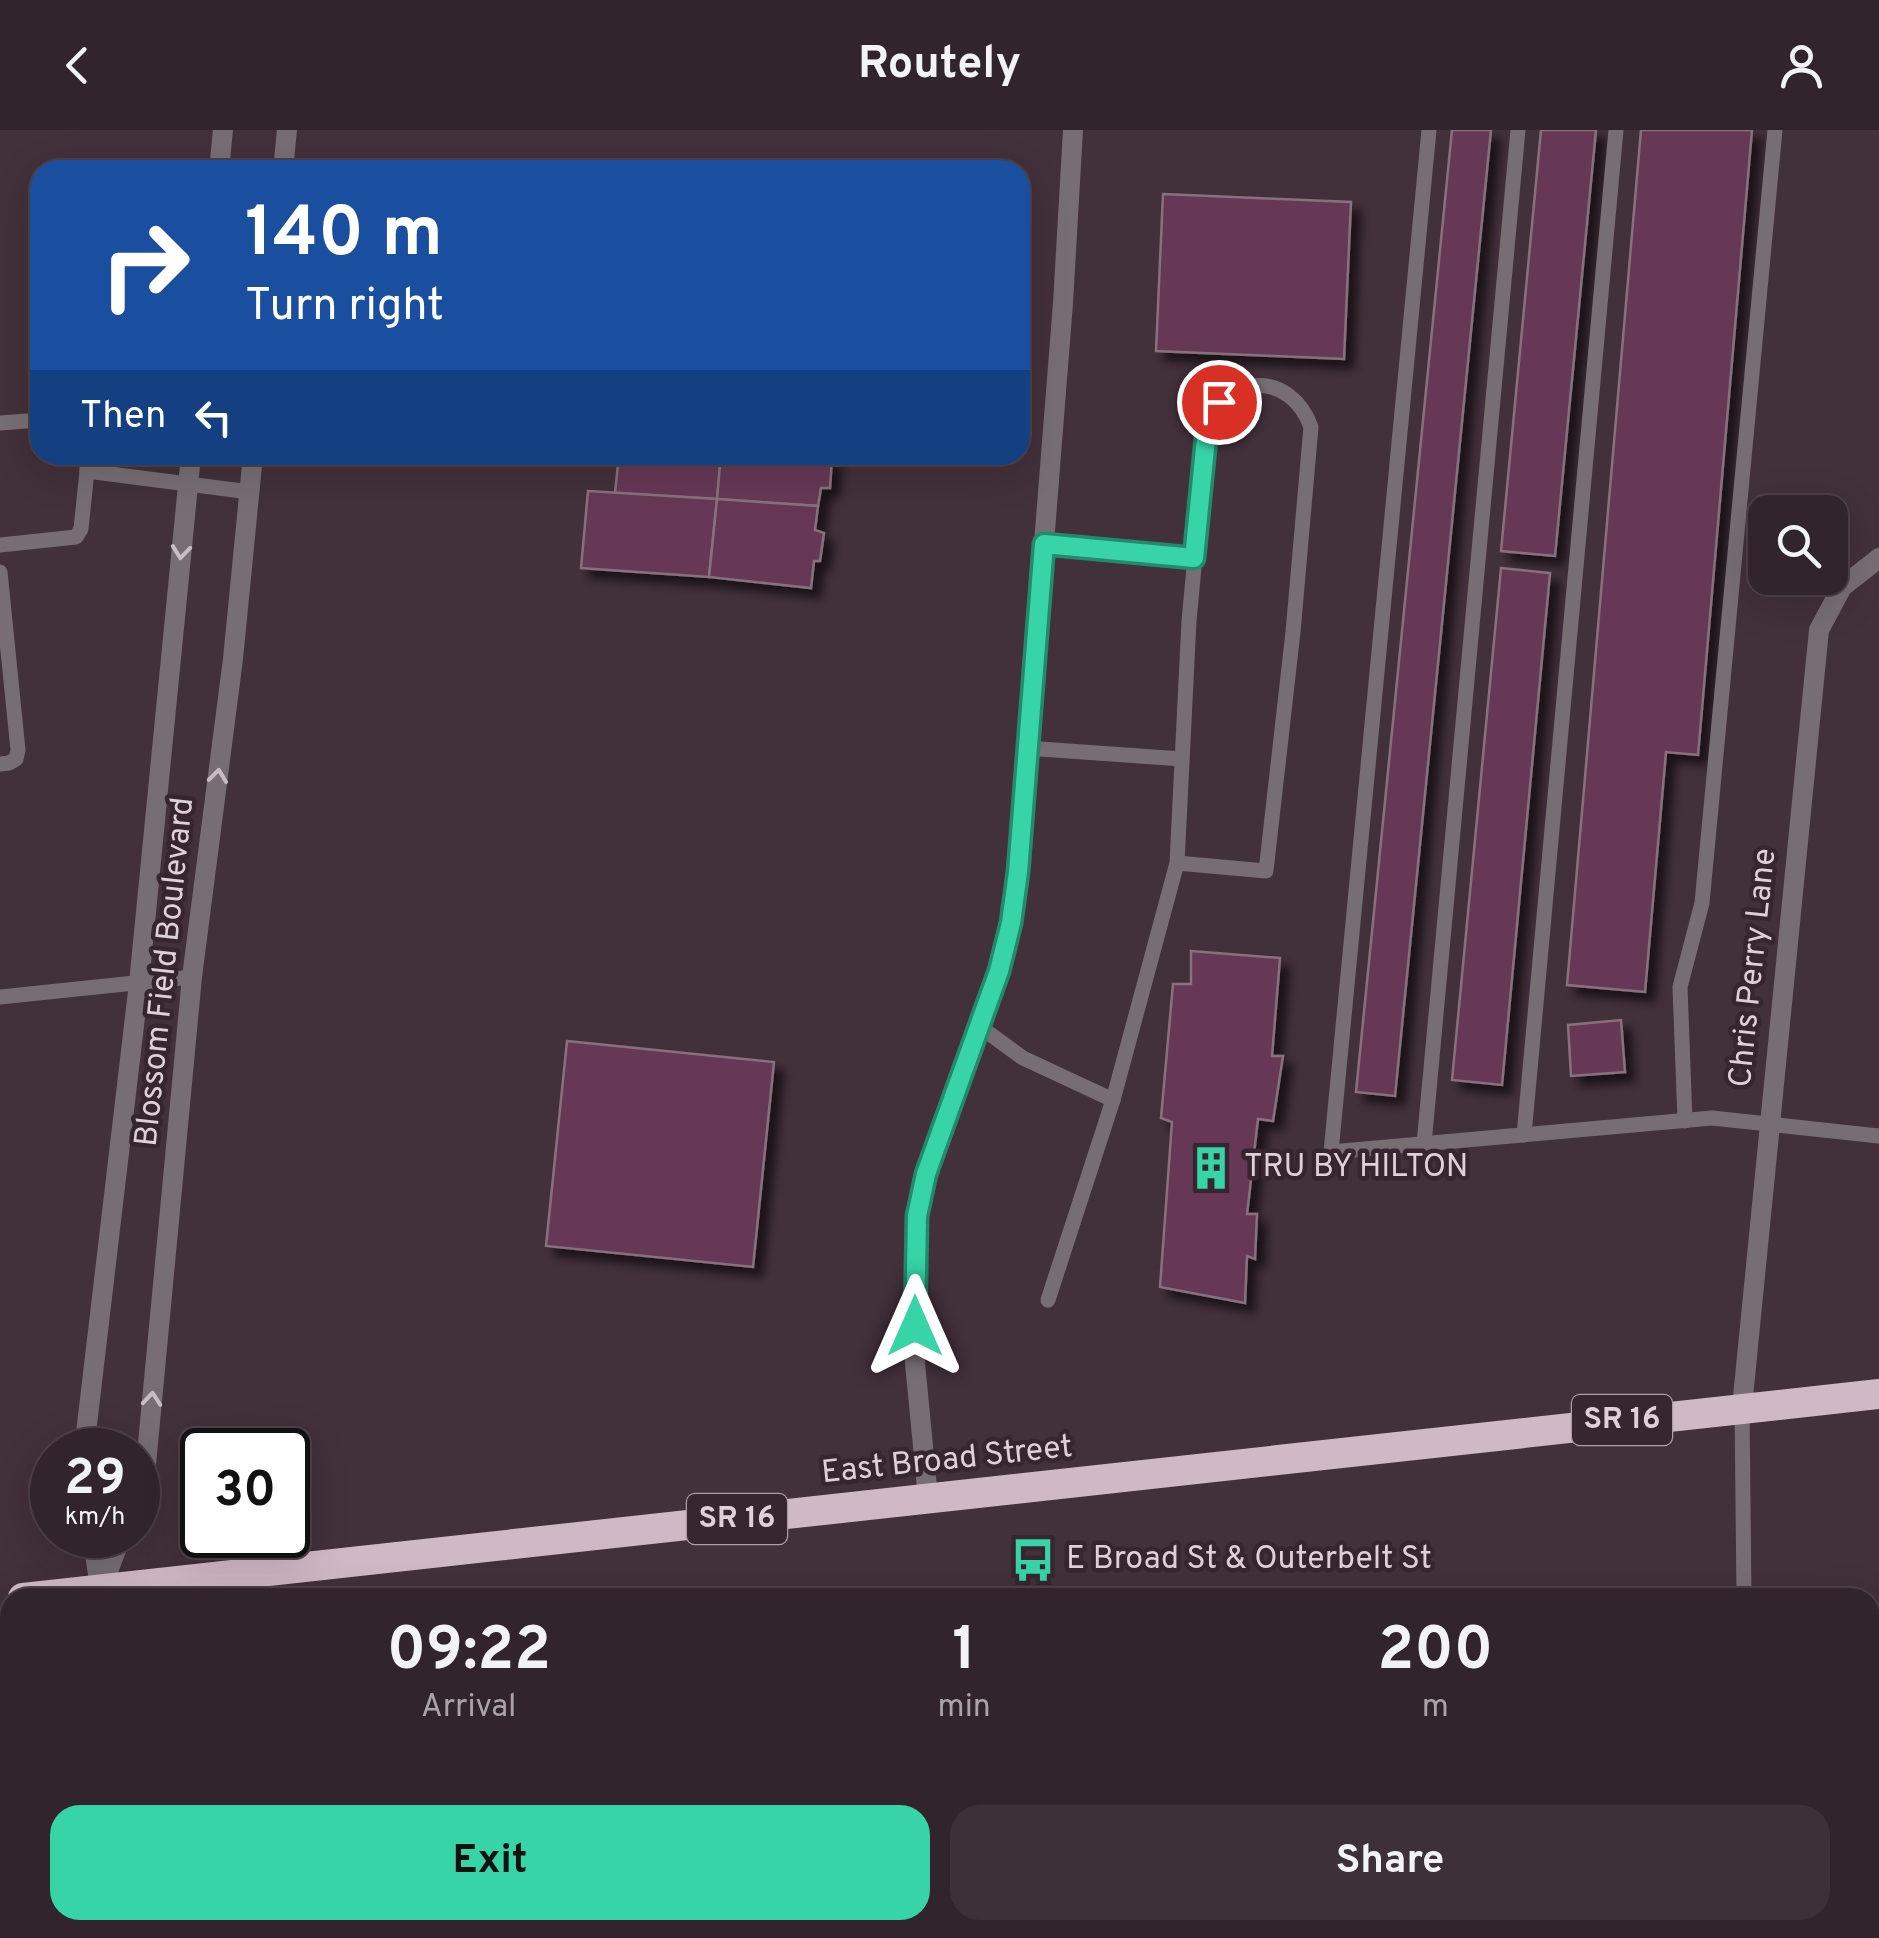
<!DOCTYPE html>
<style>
body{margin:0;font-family:Overpass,sans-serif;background:#3d3038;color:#f1f3f6;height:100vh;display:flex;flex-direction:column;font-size:38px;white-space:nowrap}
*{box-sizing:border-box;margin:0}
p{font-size:32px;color:#a8a4a9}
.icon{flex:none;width:55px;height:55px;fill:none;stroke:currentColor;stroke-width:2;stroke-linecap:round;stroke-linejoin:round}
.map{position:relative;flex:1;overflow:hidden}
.details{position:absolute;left:0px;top:1458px;width:1880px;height:352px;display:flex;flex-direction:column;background:#32242c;border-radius:30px 30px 0 0;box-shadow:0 10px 40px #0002,0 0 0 2px #4d4148}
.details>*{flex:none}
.top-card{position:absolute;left:30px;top:30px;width:1000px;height:305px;border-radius:30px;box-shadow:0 10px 40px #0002,0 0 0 2px #4d4148;background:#1a4fa0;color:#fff;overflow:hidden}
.buttons{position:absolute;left:1748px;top:365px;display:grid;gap:20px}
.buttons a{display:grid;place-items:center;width:100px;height:100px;border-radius:20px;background:#32242c;box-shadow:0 10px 40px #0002,0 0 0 2px #4d4148;font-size:50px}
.speed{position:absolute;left:30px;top:1298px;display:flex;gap:20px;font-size:50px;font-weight:700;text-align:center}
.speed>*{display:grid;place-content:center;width:130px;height:130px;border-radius:50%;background:#32242c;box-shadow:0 10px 40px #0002,0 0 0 2px #4d4148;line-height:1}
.speed small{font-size:25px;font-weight:400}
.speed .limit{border:5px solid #111;border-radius:15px;background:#fff;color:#111}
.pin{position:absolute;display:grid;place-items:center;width:85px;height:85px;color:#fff;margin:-42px;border:5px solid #fff;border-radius:50%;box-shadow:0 2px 10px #0007}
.me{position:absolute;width:110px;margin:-55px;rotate:0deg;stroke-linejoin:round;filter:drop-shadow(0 0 8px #0008)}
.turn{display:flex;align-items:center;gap:35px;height:210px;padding:0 50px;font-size:45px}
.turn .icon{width:130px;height:130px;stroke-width:2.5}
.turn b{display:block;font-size:70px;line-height:85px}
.then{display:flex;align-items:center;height:95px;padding:0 50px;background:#0003;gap:20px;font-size:38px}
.eta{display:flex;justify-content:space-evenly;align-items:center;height:170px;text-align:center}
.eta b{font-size:60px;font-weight:700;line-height:70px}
.cta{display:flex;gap:20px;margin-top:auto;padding:20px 50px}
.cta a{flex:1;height:115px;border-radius:30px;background:#36d4a7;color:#111;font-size:40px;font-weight:700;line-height:115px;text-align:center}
.cta a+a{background:#3d3038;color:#f1f3f6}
header{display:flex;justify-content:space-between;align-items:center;height:130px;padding:0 50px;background:#32242c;font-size:45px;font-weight:700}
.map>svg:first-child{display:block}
</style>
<header><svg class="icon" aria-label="back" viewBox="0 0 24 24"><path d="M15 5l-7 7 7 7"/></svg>Routely<svg class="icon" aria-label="person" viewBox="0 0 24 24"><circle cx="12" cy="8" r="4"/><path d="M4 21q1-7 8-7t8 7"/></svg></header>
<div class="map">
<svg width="1879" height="1808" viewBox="0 0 1879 1808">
<defs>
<filter id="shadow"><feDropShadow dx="9" dy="9" stdDeviation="5" flood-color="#0009"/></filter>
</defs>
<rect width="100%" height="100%" fill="#42303a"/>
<!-- building -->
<g fill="#663954" stroke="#86717c" stroke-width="2.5" filter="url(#shadow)">
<polygon points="1452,0 1491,0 1395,966 1356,962"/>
<polygon points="1541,0 1596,0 1555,426 1501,421"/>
<polygon points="1641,0 1752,0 1698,625 1666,622 1645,862 1567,855"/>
<polygon points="1163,64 1351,72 1344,229 1156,221"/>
<polygon points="619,325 721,325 717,369 615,363"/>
<polygon points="721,325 824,325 823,328 832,328 830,358 821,358 818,376 717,369"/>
<polygon points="588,361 717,369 709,447 581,438"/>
<polygon points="717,369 818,376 815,400 824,403 820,431 814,431 811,458 709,447"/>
<polygon points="1501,438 1550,443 1502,955 1452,950"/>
<polygon points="1191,821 1280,828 1272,926 1283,926 1273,991 1258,989 1247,1084 1257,1084 1255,1129 1247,1126 1245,1173 1160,1157 1172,992 1161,988 1173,854 1191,854"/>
<polygon points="1621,890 1625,942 1571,946 1568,895"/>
<polygon points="567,911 774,932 753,1137 546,1116"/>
<polygon points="1870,1552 1879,1553 1879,1690 1870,1689"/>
<polygon points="0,1707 10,1708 10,1800 13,1800 13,1808 0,1808"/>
<polygon points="929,1800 1121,1800 1120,1808 928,1808"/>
<polygon points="1351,1800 1433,1800 1432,1808 1351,1808"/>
<polygon points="1487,1800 1637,1800 1636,1808 1486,1808"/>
</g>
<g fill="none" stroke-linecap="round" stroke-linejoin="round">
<!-- lane -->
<g stroke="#776e73" stroke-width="15">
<polyline points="1429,0 1331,1022 1712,988 1879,1006"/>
<polyline points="0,293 40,290"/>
<polyline points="87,325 87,341 250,362"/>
<polyline points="1044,414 1195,428"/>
<polyline points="0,415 76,407 81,399 87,341"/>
<polyline points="0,442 18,620 16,629 9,633 0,634"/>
<polyline points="1026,618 1182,629"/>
<polyline points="0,867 192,847"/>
<path d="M979 896 1023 928 1113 970 1177 733 1189 491 1207 298C1226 242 1291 241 1311 297L1293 502 1266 741 1177 733"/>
<polyline points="1685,991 1680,857 1702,773 1775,0"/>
<polyline points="1524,1005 1616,0"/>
<polyline points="1424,1014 1518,0"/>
<polyline points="1048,1170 1113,970"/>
<polyline points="1742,1277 1744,1468"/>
<polyline points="1870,1760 1879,1758"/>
<polyline points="556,1800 557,1808"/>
<polyline points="730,1800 730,1808"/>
<polyline points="113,1808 114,1800"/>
<polyline points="1717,1808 1718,1800"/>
</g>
<!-- street -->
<g stroke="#776e73" stroke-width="20">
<polyline points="219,40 223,0"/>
<polyline points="283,40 287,0"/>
<polyline points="1742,1277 1819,500 1842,457 1879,428"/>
<polyline points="84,1320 139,853 191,325"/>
<polyline points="138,1365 145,1345 192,847 233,529 253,325"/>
<polyline points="928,1368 915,1233 915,1123 917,1085 926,1045 999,841 1011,793 1018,742 1063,173 1073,0"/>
<polyline points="92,1405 100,1457"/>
<polyline points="99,1468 101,1459 122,1405"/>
</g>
<!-- highway -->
<polyline stroke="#d0b9c6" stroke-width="30" points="23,1468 1879,1264"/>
</g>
<!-- one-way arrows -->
<defs><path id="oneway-chevron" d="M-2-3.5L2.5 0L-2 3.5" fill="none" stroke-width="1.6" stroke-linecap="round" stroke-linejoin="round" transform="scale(2.5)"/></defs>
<g stroke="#c9bdc3">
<use href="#oneway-chevron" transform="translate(181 422) rotate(96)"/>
<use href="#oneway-chevron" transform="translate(218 646) rotate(-83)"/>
<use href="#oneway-chevron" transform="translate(152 1269) rotate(-85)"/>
</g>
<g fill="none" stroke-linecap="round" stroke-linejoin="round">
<!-- route casing -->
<g stroke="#238a6d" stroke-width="25">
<polyline id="route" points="915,1196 917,1086 926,1044 999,841 1011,793 1018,742 1044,414 1194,428 1207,298 1212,284 1219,272"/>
</g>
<!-- route -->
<use href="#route" stroke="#36d4a7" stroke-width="18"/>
</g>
<!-- icons -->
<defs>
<g id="building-bare" transform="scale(3.45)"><path d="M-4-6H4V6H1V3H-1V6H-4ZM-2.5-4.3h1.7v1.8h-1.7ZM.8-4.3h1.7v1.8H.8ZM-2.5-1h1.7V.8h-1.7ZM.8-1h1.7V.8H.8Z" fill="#36d4a7" stroke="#372630" stroke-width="2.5" paint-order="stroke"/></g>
<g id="bus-bare" transform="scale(3.45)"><path d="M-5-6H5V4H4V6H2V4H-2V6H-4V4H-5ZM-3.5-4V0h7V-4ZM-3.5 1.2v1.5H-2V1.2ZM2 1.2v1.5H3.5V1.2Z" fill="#36d4a7" stroke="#372630" stroke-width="2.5" paint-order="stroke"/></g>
</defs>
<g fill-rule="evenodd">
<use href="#building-bare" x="1211" y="1038"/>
<use href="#bus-bare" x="1033" y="1430"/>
</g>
<g text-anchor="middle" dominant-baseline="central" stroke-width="9" stroke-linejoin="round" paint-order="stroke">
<!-- shield labels -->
<g fill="#372630" stroke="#ab9ea5" stroke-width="2.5">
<rect x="1572" y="1265" width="100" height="50" rx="8"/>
<rect x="687" y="1364" width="100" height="50" rx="8"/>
</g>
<g font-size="30" font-weight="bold" fill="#ddd1d7">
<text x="1622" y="1290">SR 16</text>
<text x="737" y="1389">SR 16</text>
</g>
<!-- street labels -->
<g font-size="32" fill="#ddd1d7" stroke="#372630">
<text transform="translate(1754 838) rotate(-84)">Chris Perry Lane</text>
<text transform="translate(166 842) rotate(-84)">Blossom Field Boulevard</text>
<text transform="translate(947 1331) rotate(-6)">East Broad Street</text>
</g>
<!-- poi labels -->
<g font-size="32" fill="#ddd1d7" stroke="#372630" text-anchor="start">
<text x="1244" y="1038">TRU BY HILTON</text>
<text x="1066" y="1430">E Broad St &amp; Outerbelt St</text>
</g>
</g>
</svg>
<div class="buttons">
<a><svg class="icon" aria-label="search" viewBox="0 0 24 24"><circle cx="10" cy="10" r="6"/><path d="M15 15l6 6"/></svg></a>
</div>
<div class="speed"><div>29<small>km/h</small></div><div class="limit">30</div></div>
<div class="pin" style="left:1219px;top:272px;background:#d93025"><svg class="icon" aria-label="arrive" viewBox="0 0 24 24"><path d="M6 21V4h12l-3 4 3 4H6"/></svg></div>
<svg class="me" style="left:915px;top:1196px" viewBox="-20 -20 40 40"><path d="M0-17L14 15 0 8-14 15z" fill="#36d4a7" stroke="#fff" stroke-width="4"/></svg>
<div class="top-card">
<div class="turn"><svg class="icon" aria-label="right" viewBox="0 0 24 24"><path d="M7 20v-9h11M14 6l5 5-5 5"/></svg><div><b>140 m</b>Turn right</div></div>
<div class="then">Then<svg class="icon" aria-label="left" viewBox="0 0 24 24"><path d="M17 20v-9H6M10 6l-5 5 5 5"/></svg></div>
</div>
<section class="details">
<div class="eta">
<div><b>09:22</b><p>Arrival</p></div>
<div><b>1</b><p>min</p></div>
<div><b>200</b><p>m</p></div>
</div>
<div class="cta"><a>Exit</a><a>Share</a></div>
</section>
</div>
